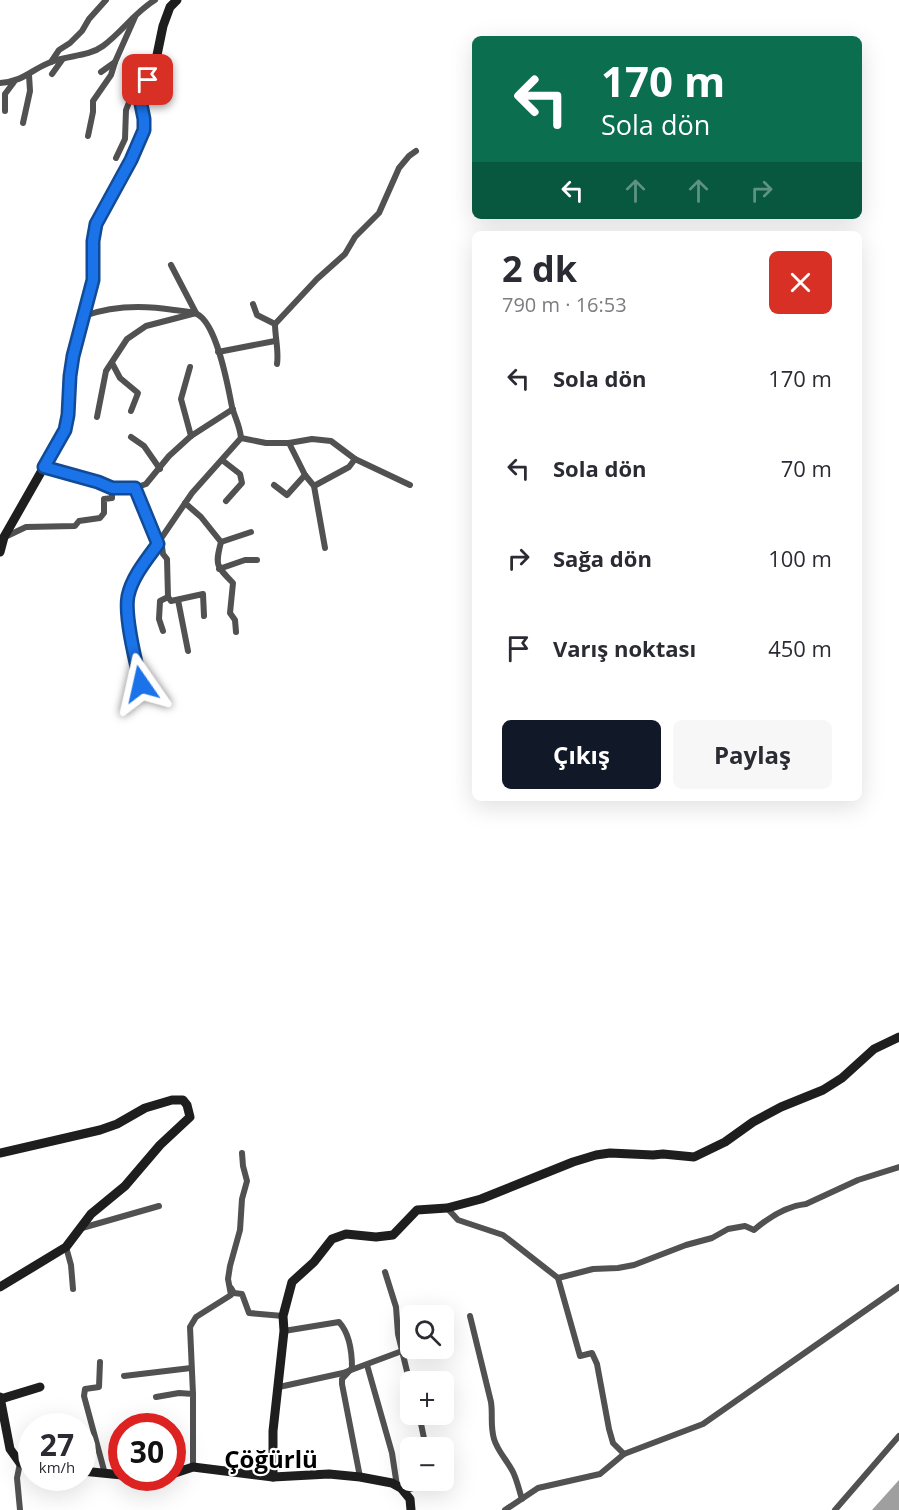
<!DOCTYPE html>
<html lang="tr">
<meta charset="utf-8">
<style>
body{margin:0;font-family:"Open Sans",sans-serif;background:#f7f7f7;color:#2b2b33;height:100vh;display:flex;flex-direction:column;font-size:22px;white-space:nowrap}
*{box-sizing:border-box;margin:0}
p{font-size:20px;color:#7c7c81}
.icon{flex:none;width:33px;height:33px;fill:none;stroke:currentColor;stroke-width:2;stroke-linecap:round;stroke-linejoin:round}
.map{position:relative;flex:1;overflow:hidden}
.details{position:absolute;left:472px;top:231px;width:390px;height:570px;display:flex;flex-direction:column;background:#fff;border-radius:9px;box-shadow:0 6px 24px #0002}
.details>*{flex:none}
.hud{position:absolute;left:472px;top:36px;width:390px;height:183px;border-radius:9px;box-shadow:0 6px 24px #0002;background:#0b6e4f;color:#fff;overflow:hidden}
.tools{position:absolute;left:400px;top:1305px;display:grid;gap:12px}
.tools a{display:grid;place-items:center;width:54px;height:54px;border-radius:9px;background:#fff;box-shadow:0 6px 24px #0002;font-size:30px}
.speed{position:absolute;left:18px;top:1413px;display:flex;gap:12px;font-size:30px;font-weight:700;text-align:center}
.speed>*{display:grid;place-content:center;width:78px;height:78px;border-radius:50%;background:#fff;box-shadow:0 6px 24px #0002;line-height:1}
.speed small{font-size:15px;font-weight:400}
.speed .limit{border:9px solid #d22;background:#fff;color:#111}
.pin{position:absolute;display:grid;place-items:center;width:51px;height:51px;color:#fff;margin:-26px;border-radius:12px;box-shadow:0 3px 9px #0006}
.me{position:absolute;width:66px;margin:-33px;rotate:349deg;stroke-linejoin:round;filter:drop-shadow(0 0 4px #0008)}
.turn{display:flex;align-items:center;gap:21px;height:126px;padding:0 30px;font-size:27px}
.turn .icon{width:78px;height:78px;stroke-width:2.5}
.turn b{display:block;font-size:42px;line-height:51px}
.lanes{display:flex;align-items:center;height:57px;padding:0 30px;background:#0003;justify-content:center;gap:30px;direction:ltr}
.lanes .off{opacity:.35}
.round{display:grid;place-items:center;flex:none;width:63px;height:63px;border-radius:9px;background:#f7f7f7}
.summary{display:flex;align-items:center;justify-content:space-between;height:102px;padding:0 30px}
h1{font-size:36px;font-weight:700;line-height:45px}
.button{display:flex;gap:12px;margin-top:auto;padding:12px 30px}
.button a{flex:1;height:69px;border-radius:9px;background:#111827;color:#fff;font-size:24px;font-weight:700;line-height:69px;text-align:center}
.button a+a{background:#f7f7f7;color:#2b2b33}
ul{padding:0;list-style:none}
li{display:flex;align-items:center;gap:18px;height:90px;padding:0 30px}
li div{flex:1}
li b{display:block;font-size:22px}
li em{font-style:normal}
.map>svg:first-child{display:block}
</style>
<div class="map">
<svg width="899" height="1510" viewBox="0 0 899 1510">
<rect width="100%" height="100%" fill="#fff"/>
<!-- water -->
<polygon fill="#9f9f9f" points="899,1480 899,1510 872,1510"/>
<g fill="none" stroke-linecap="round" stroke-linejoin="round">
<!-- street -->
<g stroke="#515151" stroke-width="6">
<polyline points="51,62 59,50 70,43 82,31 89,19 106,0"/>
<polyline points="101,72 115,62 135,17"/>
<polyline points="52,74 62,60"/>
<path d="M0 83C25 81 30 70 51 62 68 55 88 57 103 46 122 32 135 12 155 0"/>
<polyline points="5,111 5,94 14,82"/>
<polyline points="23,123 30,91 29,75"/>
<polyline points="88,136 93,112 93,101 111,75 115,62"/>
<polyline points="116,158 125,139 126,110 130,100 143,85"/>
<path d="M253 304 257 315 275 324C275 337 279 351 277 364"/>
<path d="M84 316C114 305 143 305 174 310 181 311 191 311 197 314 217 324 228 386 232 407 235 418 240 426 241 438L192 493 143 565 128 595 127 609 141 684"/>
<polyline points="275,324 317,279 345,254 355,237 379,213 399,168 409,156 416,151"/>
<polyline points="218,352 275,341"/>
<polyline points="112,363 120,378 138,393 131,411"/>
<polyline points="190,367 181,399 191,436"/>
<polyline points="97,417 106,371 127,339 146,326 196,313 171,265"/>
<polyline points="131,437 144,446 160,469"/>
<polyline points="241,438 266,443 289,443 312,439 331,441 355,459 410,485"/>
<polyline points="289,443 305,475 314,486 325,548"/>
<polyline points="222,460 240,474 242,483 226,501"/>
<polyline points="44,467 98,482 112,488 135,488 146,484 169,456 191,436 233,409"/>
<polyline points="274,485 287,495 305,475"/>
<polyline points="314,486 349,467 355,459"/>
<polyline points="135,488 158,544"/>
<path d="M185 503 201 517 221 542C215 565 216 566 233 583L230 613 235 620 236 632"/>
<polyline points="5,537 26,527 75,526 79,521 100,518 104,513 104,499 112,498 112,488"/>
<polyline points="161,540 163,554 167,559 168,597 160,601 159,619 163,631"/>
<polyline points="221,542 251,532"/>
<polyline points="219,569 245,560 257,560"/>
<polyline points="168,597 171,601 203,594 204,616"/>
<polyline points="178,600 188,651"/>
<polyline points="447,1208 458,1220 503,1235 558,1278 580,1356 592,1353 597,1364 609,1429 613,1443 624,1454 703,1424 899,1287"/>
<polyline points="82,1228 159,1206"/>
<polyline points="66,1247 71,1265 73,1289"/>
<polyline points="385,1272 396,1307 398,1334 411,1388"/>
<path d="M558 1278 593 1269 618 1268 634 1265 686 1245 712 1238 728 1229 745 1226 754 1230C768 1218 787 1206 806 1204L858 1180 899 1167"/>
<polyline points="231,1288 234,1293 242,1294 249,1313 283,1316"/>
<path d="M470 1316 491 1402C493 1415 490 1425 494 1439 498 1452 507 1460 513 1472 517 1480 519 1490 522 1499"/>
<path d="M284 1331 339 1322C350 1334 352 1353 352 1368L342 1379V1384L360 1477"/>
<polyline points="100,1362 99,1387 85,1389 84,1396 105,1474"/>
<polyline points="367,1365 392,1453 397,1486"/>
<polyline points="124,1376 191,1368"/>
<polyline points="279,1387 343,1373 402,1351"/>
<polyline points="193,1394 190,1327 196,1317 231,1295 228,1279 230,1266 240,1230 242,1199 247,1181 243,1166 242,1153"/>
<polyline points="156,1397 179,1393 193,1394 193,1467"/>
<polyline points="419,1414 426,1448"/>
<polyline points="405,1491 435,1480"/>
<polyline points="20,1510 17,1478 20,1463"/>
<polyline points="505,1510 538,1488 600,1474 624,1454"/>
<polyline points="835,1510 899,1436"/>
</g>
<!-- secondary -->
<g stroke="#1e1e1e" stroke-width="9">
<polyline points="0,552 4,537 65,430 68,415 70,376 73,356 93,280 93,241 96,223 131,160 143,130 144,119 140,99 157,55 163,26 170,7 177,0"/>
<polyline points="0,1153 100,1130 117,1124 145,1108 172,1100 183,1100 187,1105 190,1117 160,1145 125,1186 91,1214 66,1247 0,1287"/>
<polyline points="0,1397 10,1449 20,1463 32,1462"/>
<polyline points="1,1399 40,1387"/>
<polyline points="82,1471 122,1475"/>
<polyline points="172,1474 193,1467 273,1477 329,1474 360,1477 392,1483 401,1488 410,1499 411,1510"/>
<polyline points="273,1477 273,1431 284,1331 283,1316 292,1282 314,1262 332,1239 346,1234 376,1237 393,1235 417,1210 447,1208 481,1199 573,1162 596,1155 610,1153 653,1155 663,1154 694,1157 725,1142 753,1122 781,1107 823,1090 842,1078 874,1049 899,1037"/>
<polyline points="139,1478 157,1478"/>
</g>
</g>
<g fill="none" stroke-linecap="round" stroke-linejoin="round">
<!-- route casing -->
<g stroke="#114b97" stroke-width="15">
<path id="route" d="M141 684C136 663 124 616 128 596 132 577 147 559 158 544L135 488H112L98 482 44 467 65 430 68 415 70 376 73 356 93 280V241L96 224 131 160 144 130V119L140 99 148 80"/>
</g>
<!-- route -->
<use href="#route" stroke="#1a73e8" stroke-width="10"/>
</g>
<g text-anchor="middle" dominant-baseline="central" stroke-width="4.5" stroke-linejoin="round" paint-order="stroke">
<!-- quarter labels -->
<g font-size="24" font-weight="bold" fill="#000" stroke="#fff">
<text x="271" y="1458">Çöğürlü</text>
</g>
</g>
</svg>
<div class="tools">
<a><svg class="icon" aria-label="search" viewBox="0 0 24 24"><circle cx="10" cy="10" r="6"/><path d="M15 15l6 6"/></svg></a>
<a>+</a>
<a>−</a>
</div>
<div class="speed"><div>27<small>km/h</small></div><div class="limit">30</div></div>
<div class="pin" style="left:148px;top:80px;background:#d93025"><svg class="icon" aria-label="arrive" viewBox="0 0 24 24"><path d="M6 21V4h12l-3 4 3 4H6"/></svg></div>
<svg class="me" style="left:141px;top:684px" viewBox="-20 -20 40 40"><path d="M0-17L14 15 0 8-14 15z" fill="#1a73e8" stroke="#fff" stroke-width="4"/></svg>
<div class="hud">
<div class="turn"><svg class="icon" aria-label="left" viewBox="0 0 24 24"><path d="M17 20v-9H6M10 6l-5 5 5 5"/></svg><div><b>170 m</b>Sola dön</div></div>
<div class="lanes"><svg class="icon" aria-label="left" viewBox="0 0 24 24"><path d="M17 20v-9H6M10 6l-5 5 5 5"/></svg><svg class="icon off" aria-label="ahead" viewBox="0 0 24 24"><path d="M12 20V5M6 11l6-6 6 6"/></svg><svg class="icon off" aria-label="ahead" viewBox="0 0 24 24"><path d="M12 20V5M6 11l6-6 6 6"/></svg><svg class="icon off" aria-label="right" viewBox="0 0 24 24"><path d="M7 20v-9h11M14 6l5 5-5 5"/></svg></div>
</div>
<section class="details">
<div class="summary"><div><h1>2 dk</h1><p>790 m · 16:53</p></div><a class="round" style="background:#d93025;color:#fff"><svg class="icon" aria-label="close" viewBox="0 0 24 24"><path d="M6 6l12 12M18 6L6 18"/></svg></a></div>
<ul>
<li><svg class="icon" aria-label="left" viewBox="0 0 24 24"><path d="M17 20v-9H6M10 6l-5 5 5 5"/></svg><div><b>Sola dön</b></div><em>170 m</em></li>
<li><svg class="icon" aria-label="left" viewBox="0 0 24 24"><path d="M17 20v-9H6M10 6l-5 5 5 5"/></svg><div><b>Sola dön</b></div><em>70 m</em></li>
<li><svg class="icon" aria-label="right" viewBox="0 0 24 24"><path d="M7 20v-9h11M14 6l5 5-5 5"/></svg><div><b>Sağa dön</b></div><em>100 m</em></li>
<li><svg class="icon" aria-label="arrive" viewBox="0 0 24 24"><path d="M6 21V4h12l-3 4 3 4H6"/></svg><div><b>Varış noktası</b></div><em>450 m</em></li>
</ul>
<div class="button"><a>Çıkış</a><a>Paylaş</a></div>
</section>
</div>
